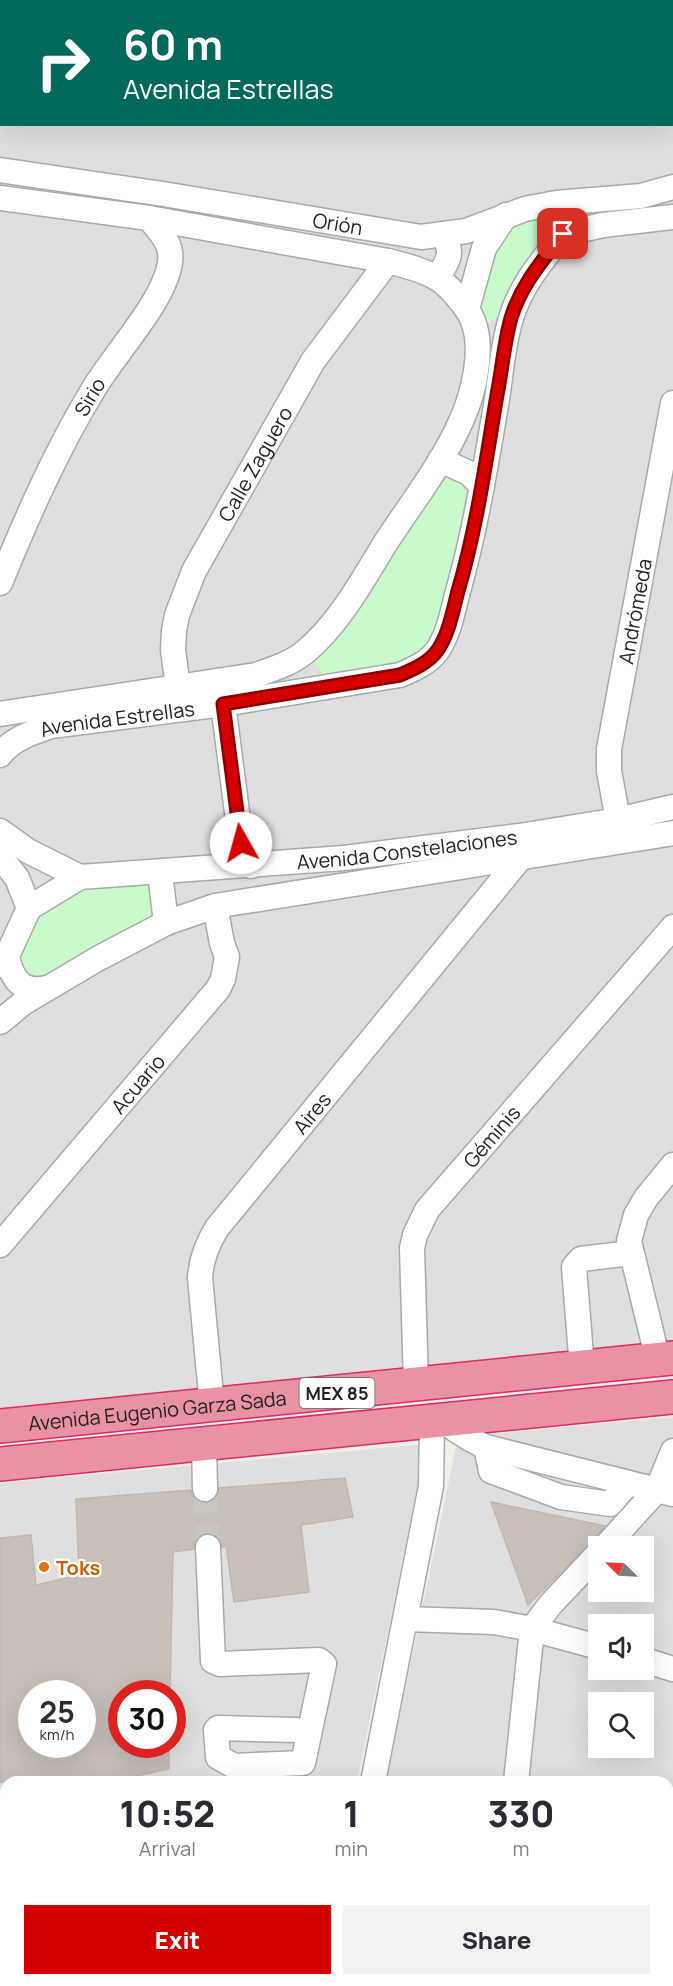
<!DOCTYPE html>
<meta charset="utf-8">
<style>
body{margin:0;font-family:Manrope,sans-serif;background:#f2f2f3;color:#2b2b33;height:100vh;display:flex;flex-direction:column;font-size:22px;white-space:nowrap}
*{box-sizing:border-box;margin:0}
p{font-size:20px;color:#7c7c81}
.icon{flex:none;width:33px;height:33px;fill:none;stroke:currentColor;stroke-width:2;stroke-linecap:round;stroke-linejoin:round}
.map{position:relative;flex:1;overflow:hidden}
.panel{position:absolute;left:0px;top:1776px;width:674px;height:210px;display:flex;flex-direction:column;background:#fff;border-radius:18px 18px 0 0;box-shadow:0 6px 24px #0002}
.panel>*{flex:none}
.guide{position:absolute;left:0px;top:0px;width:674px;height:126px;box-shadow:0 6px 24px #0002;background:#00695c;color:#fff;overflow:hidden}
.needle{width:39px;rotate:294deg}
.tools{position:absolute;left:588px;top:1536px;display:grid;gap:12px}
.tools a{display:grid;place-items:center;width:66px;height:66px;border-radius:0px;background:#fff;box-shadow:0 6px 24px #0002;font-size:30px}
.speed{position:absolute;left:18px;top:1680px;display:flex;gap:12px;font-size:30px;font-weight:700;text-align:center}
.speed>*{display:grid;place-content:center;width:78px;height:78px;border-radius:50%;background:#fff;box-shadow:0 6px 24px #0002;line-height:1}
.speed small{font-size:15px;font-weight:400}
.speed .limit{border:9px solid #d22;background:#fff;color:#111}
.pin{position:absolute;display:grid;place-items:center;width:51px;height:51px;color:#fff;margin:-26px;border-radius:12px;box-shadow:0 3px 9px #0006}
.me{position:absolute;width:66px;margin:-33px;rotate:353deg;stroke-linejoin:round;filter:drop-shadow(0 0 4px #0008)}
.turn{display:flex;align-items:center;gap:21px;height:126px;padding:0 24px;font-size:27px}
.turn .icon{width:78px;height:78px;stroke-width:2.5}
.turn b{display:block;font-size:42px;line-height:51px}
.eta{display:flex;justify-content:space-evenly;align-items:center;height:102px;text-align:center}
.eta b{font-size:36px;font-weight:800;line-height:42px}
.button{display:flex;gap:12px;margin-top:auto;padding:12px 24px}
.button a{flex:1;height:69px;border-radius:0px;background:#d40000;color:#fff;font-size:24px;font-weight:800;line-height:69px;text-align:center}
.button a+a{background:#f2f2f3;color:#2b2b33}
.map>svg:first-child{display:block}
</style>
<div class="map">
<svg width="673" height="1986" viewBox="0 0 673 1986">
<rect width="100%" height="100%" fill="#f2efe9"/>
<!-- residential -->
<g fill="#e0dfdf" fill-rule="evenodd">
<polygon points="0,0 673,0 673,1376 0,1442 0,84 1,84 2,124 672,124 672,2 2,2 1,84"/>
<path d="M673 1417V1986H344L345 1980H668V1782H386L458 1437ZM598 1546H644V1592H598ZM598 1624H644V1670H598ZM598 1702H644V1748H598Z"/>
<path d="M426 1444 357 1782H6V1980H317L316 1986H0V1483ZM32 1694H82V1744H32ZM122 1694H172V1744H122Z"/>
</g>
<!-- park -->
<g fill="#c8facc">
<polygon points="543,217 555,224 554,234 501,317 490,323 484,322 472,299 506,230 516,225"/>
<polygon points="452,477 459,480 466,493 439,634 416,664 323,676 311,658 442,479"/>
<polygon points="150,880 160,917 31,985 13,948 24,924 75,886"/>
<polygon points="6,1899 6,1980 91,1980 91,1986 0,1986 0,1901"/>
</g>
<!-- building -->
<g fill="#c7bfb8" stroke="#c4b6ab" stroke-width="1.5" fill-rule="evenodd">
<path d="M345 1478 353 1517 301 1525 309 1592 234 1602 226 1546 222 1547 220 1540 215 1535 207 1533 200 1535 195 1541 194 1549 173 1552 170 1694H122V1744H169V1769L109 1782H0V1538L31 1535 36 1585 79 1575 76 1499 191 1490 193 1497 198 1501 206 1503 212 1501 217 1496 219 1488ZM32 1694H82V1744H32Z"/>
<polygon points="491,1502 605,1526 593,1541 528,1605"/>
</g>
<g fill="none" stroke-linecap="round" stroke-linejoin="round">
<!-- minor-tunnel -->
<polyline stroke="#c8c6c1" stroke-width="24" stroke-dasharray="24 12" stroke-linecap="butt" points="205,1489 208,1547"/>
<!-- minor casing -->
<g stroke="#a9a9a9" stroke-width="27">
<g id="minor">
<polyline points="73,0 82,2"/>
<polyline points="510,0 511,2"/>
<polyline points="24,2 25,0"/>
<polyline points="166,2 167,0"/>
<polyline points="379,2 380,0"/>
<polyline points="0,31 2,29"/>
<path id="s1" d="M0 170 163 194 421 237 466 231 525 209 556 203 641 196 673 187"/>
<path d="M0 198 149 218 388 261C404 265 420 269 435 277 448 284 468 307 473 321 484 349 474 392 462 419 444 461 414 500 388 539 364 577 341 622 305 652 292 663 273 669 256 675L0 714"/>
<polyline points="563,234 603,225 673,217"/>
<path d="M437 278C448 262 455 251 442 234"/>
<polyline points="467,309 484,248 506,215"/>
<polyline points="440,460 469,473 482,486"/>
<path id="s2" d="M0 583C27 517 56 451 93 390 114 354 165 301 170 262 173 243 159 231 149 218"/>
<path id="s3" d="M178 687 173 650 174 631 177 615 194 571 313 361 388 261"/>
<polyline points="223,704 241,843 251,866"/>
<path id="s4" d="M0 755C13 738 32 733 51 726L223 704 400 675C414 669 428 663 437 651 449 634 453 610 458 591 476 528 486 463 497 399 501 373 503 344 511 318 521 285 542 261 563 234"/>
<path id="s5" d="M618 820 609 771V749L673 403"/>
<polyline points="0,831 28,851 80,877"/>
<polyline points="0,856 17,878 29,908"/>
<polyline points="160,873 166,923"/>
<path d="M7 956C12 979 22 994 47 988"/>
<path id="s6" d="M0 965 7 956 29 908 80 877 344 858 519 836 618 820 673 807"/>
<polyline points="0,1022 23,1003 99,958 166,923 215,906 673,833"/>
<path id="s7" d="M0 1245 218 989 223 979 227 957 222 943 215 906"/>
<polyline points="658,1360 629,1241 636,1215 646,1198 673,1165"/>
<polyline points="582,1368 574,1267 581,1259 631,1253"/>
<path id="s8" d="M416 1385 412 1248 415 1235 427 1210 673 927"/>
<path id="s9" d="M212 1405 200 1278C201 1259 207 1244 217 1228L522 856"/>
<polyline points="440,1420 472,1440 486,1447 673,1494"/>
<polyline points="204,1444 205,1489"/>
<polyline points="486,1447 491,1471 561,1497 610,1504 628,1483"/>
<polyline points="606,1546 657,1490 673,1451"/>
<polyline points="208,1547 213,1661 220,1664 319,1660 324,1664 303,1763 234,1766 218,1757 216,1730 218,1728 296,1730"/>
<polyline points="406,1619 494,1622 532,1629 598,1647"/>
<polyline points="644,1660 673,1669"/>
<polyline points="373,1782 431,1486 432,1421"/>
<polyline points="516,1782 532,1629 550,1605 598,1554"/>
<polyline points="668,1823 673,1818"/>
<polyline points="0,1889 6,1888"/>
<polyline points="668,1919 673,1925"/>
<polyline points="115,1986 115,1980"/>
<polyline points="251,1986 252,1980"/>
<polyline points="331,1986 332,1980"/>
<polyline points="485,1986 489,1980"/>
</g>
</g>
<!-- highway casing -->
<g stroke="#dc2a67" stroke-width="36">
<g id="highway">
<path id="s10" d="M0 1426 673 1358"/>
<polyline points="0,1464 673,1397"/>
</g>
</g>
<!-- minor -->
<use href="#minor" stroke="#fff" stroke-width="24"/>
<!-- highway -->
<use href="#highway" stroke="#e892a2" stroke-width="33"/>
</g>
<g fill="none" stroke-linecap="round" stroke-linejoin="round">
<!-- route casing -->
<g stroke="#8a0000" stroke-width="15">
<path id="route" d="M241 843 223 704 400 675C414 669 428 663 437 651 449 634 453 610 458 591 477 527 486 460 497 395 502 370 504 343 511 318 521 285 542 261 563 234"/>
</g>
<!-- route -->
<use href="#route" stroke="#d40000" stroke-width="10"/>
</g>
<!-- markers -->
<circle fill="#e8710a" stroke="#fff" stroke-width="2" cx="44" cy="1567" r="6"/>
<g text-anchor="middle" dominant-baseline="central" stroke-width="4.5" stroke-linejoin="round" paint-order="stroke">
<!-- shield labels -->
<rect fill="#fff" stroke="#646464" stroke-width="1.5" x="299.5" y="1378" width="75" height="30" rx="4.5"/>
<g font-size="18" font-weight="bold" fill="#222">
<text x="337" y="1393">MEX 85</text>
</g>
<!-- street labels -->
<g font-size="20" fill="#222" stroke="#fff">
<text stroke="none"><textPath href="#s1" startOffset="342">Orión</textPath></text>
<text stroke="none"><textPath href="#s2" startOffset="207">Sirio</textPath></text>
<text stroke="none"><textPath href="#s3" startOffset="243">Calle Zaguero</textPath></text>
<text stroke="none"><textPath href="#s5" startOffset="212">Andrómeda</textPath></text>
<text stroke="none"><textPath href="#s4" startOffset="126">Avenida Estrellas</textPath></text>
<text stroke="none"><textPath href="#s6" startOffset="452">Avenida Constelaciones</textPath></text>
<text stroke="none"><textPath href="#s7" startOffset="212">Acuario</textPath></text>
<text stroke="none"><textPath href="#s9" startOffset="330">Aires</textPath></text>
<text stroke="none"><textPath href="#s8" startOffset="276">Géminis</textPath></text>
<text stroke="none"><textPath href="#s10" startOffset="158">Avenida Eugenio Garza Sada</textPath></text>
</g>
<!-- food labels -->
<g font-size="20" font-weight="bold" fill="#c56008" stroke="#fff" text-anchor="start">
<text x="56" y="1567">Toks</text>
</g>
</g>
</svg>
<div class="tools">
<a><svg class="needle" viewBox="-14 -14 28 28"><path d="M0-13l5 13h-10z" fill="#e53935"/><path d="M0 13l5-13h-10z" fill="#7c7c81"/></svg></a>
<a><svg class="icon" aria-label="sound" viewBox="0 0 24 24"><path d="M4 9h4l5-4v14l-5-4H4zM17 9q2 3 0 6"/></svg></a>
<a><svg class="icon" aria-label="search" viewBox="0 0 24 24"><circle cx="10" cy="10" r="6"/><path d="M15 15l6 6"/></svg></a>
</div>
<div class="speed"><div>25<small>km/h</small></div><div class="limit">30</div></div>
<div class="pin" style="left:563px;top:234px;background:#d93025"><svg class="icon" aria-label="arrive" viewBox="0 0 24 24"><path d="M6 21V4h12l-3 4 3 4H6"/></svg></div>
<svg class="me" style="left:241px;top:843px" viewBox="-20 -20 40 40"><circle r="19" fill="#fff"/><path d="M0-13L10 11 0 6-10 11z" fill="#d40000"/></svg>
<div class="guide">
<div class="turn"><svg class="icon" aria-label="right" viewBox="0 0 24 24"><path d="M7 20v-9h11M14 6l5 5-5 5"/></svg><div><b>60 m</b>Avenida Estrellas</div></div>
</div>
<section class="panel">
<div class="eta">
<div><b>10:52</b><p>Arrival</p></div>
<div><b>1</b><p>min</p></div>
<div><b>330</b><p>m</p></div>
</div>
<div class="button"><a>Exit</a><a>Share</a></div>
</section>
</div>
